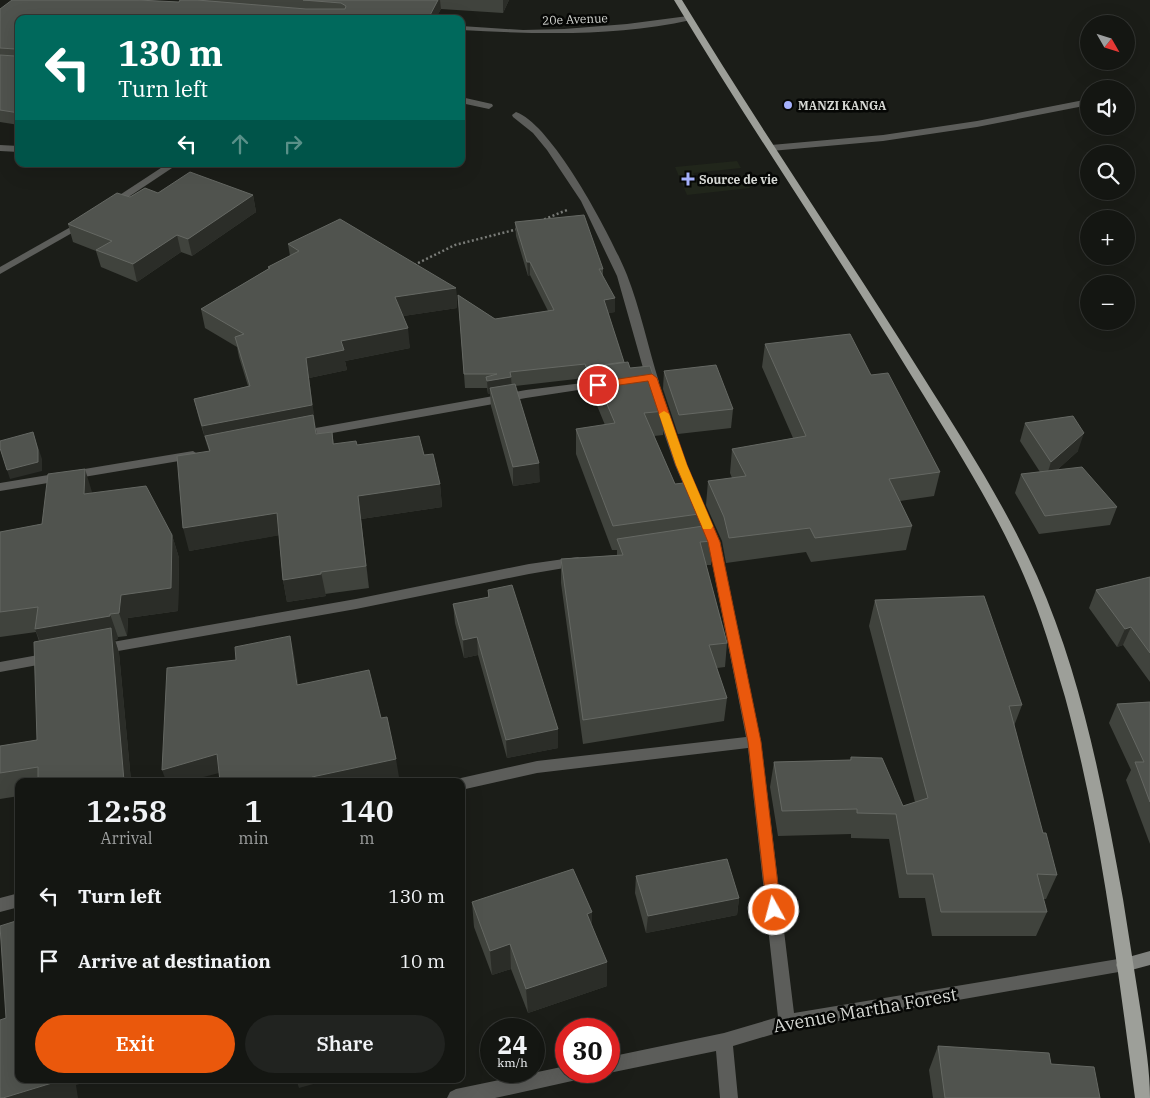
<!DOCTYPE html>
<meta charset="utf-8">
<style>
body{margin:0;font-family:"IBM Plex Serif",serif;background:#212320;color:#f1f3f6;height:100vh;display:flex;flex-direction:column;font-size:19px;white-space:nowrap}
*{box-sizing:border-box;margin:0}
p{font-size:16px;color:#9d9f9f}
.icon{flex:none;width:28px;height:28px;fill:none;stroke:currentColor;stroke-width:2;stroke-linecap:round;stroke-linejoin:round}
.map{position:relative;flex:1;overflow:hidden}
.drawer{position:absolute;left:15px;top:778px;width:450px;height:305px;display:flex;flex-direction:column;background:#141612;border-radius:10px;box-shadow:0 5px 20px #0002,0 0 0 1px #333532}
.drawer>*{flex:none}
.hud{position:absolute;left:15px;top:15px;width:450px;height:152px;border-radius:10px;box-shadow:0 5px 20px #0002,0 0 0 1px #333532;background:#00695c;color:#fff;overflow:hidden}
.needle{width:32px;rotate:129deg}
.fabs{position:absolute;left:1080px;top:15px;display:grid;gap:10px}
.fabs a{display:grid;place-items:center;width:55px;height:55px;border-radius:50%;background:#141612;box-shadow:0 5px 20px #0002,0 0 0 1px #333532;font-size:25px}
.speed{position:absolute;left:480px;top:1018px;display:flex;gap:10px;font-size:25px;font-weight:700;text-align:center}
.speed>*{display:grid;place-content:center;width:65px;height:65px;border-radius:50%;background:#141612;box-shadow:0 5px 20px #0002,0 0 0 1px #333532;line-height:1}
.speed small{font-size:12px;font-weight:400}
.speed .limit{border:8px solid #d22;background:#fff;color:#111}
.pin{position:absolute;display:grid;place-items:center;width:42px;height:42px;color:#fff;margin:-21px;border:2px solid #fff;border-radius:50%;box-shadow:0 1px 5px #0007}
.me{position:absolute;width:55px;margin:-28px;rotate:353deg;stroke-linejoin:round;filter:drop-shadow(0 0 4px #0008)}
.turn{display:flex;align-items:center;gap:18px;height:105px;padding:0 20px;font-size:22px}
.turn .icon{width:65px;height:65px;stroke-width:2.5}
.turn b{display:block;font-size:35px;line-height:42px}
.lanes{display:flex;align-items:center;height:48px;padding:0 20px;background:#0003;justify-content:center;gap:25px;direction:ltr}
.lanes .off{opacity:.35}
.eta{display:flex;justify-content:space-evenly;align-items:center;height:85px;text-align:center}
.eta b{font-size:30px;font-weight:600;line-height:35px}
.primary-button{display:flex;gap:10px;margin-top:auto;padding:10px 20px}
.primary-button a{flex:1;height:58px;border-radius:30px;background:#ea580c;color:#fff;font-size:20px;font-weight:600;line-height:58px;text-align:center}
.primary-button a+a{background:#212320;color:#f1f3f6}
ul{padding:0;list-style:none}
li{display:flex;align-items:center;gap:15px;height:65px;padding:0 20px}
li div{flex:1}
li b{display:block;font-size:19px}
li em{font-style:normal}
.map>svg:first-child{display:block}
</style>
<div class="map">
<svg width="1150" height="1098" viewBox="0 0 1150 1098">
<rect width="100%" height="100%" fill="#1b1d18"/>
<!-- built -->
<polygon fill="#21261b" points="737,161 741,168 693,173 699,184 730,181 729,177 744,176 750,188 687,195 675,167"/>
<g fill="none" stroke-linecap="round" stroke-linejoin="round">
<!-- path -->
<g stroke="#797b77" stroke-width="2.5" stroke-dasharray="2 2.5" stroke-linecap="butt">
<polyline points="540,221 567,210"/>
<polyline points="414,265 455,245 518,229"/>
</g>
<!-- street -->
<g fill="#5c5d5a" fill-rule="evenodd">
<path d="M688 16H691V20C615 37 538 34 461 30V26L523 30 564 29 627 24Z"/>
<polygon points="461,97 492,104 493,106 489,109 461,103"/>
<polygon points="1089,99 1089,105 977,127 883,141 771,151 767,148 771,145 883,135 977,121"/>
<path d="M516 112C553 125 612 238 627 275 640 308 648 347 659 382L657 384H649L647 382 617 276 581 201 547 150 533 133 513 117 512 115Z"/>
<polygon points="0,145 19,146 19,152 0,151"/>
<polygon points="167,164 178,164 115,206 109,206 109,202"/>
<polygon points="83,220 88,223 86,225 0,274 0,267"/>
<polygon points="607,380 611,381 613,383 611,385 526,398 299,439 293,435 299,431 526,390"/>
<polygon points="659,397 665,401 687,465 720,542 761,742 794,1013 1124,958 1130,960 1132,965 1130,970 787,1030 733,1046 738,1098 720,1098 716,1051 609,1073 604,1071 609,1071 609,1057 724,1033 778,1017 748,748 537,773 461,790 461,781 455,781 461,778 537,761 746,737 708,542 675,465 653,401"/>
<polygon points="193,451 199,455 197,458 0,491 0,483"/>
<polygon points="578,557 582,559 584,562 582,565 529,574 356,609 101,654 96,653 94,649 96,645 101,644 356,599 529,564"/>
<polygon points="49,653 54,654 56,658 54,662 0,672 0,662"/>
<polygon points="19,893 19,907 0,912 0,898"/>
<polygon points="566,1066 566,1071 589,1071 587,1077 581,1079 495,1098 447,1098 450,1092 456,1089"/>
</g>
<!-- secondary -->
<polygon fill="#80827e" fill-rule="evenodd" points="1150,951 1150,965 1124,972 1118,970 1116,965 1118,960"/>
<!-- primary -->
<path fill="#9d9f99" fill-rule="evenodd" d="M674 0H682C759 127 843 249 922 375 963 440 1005 505 1037 576 1082 677 1103 790 1123 899 1129 937 1135 975 1141 1013 1145 1041 1150 1070 1150 1098H1135C1117 964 1101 828 1065 697 1053 656 1041 615 1024 576 994 506 951 440 911 375 834 249 750 127 674 0Z"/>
</g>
<!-- wall -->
<g fill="#40433d">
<polygon points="180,0 509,0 503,13 441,9 435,19 19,19 19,125 0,122 0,9 179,2"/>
<polygon points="158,193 253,195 256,212 192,256 181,252 137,282 101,267 96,251 73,242 68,224 130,197"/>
<polygon points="515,222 603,269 603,276 615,312 608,313 624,363 630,368 665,411 663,435 654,436 675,484 706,513 704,526 713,541 711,565 706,565 727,643 725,667 717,668 727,698 724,721 583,744 561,583 561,559 617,555 617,550 612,550 576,454 576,429 605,425 591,391 591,380 586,381 585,378 515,386 540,482 513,486 491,406 490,394 488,394 487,388 465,388 458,295 495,319 548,311 530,275 528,276 516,236"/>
<polygon points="288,244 456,288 457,308 403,316 410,348 345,361 347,370 309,378 316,434 332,432 334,444 357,445 424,455 440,484 442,507 361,519 369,588 325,594 326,596 287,602 283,580 279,535 189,551 209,451 199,419 194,399 248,386 239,357 237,347 205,328 201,309 268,269 268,267 290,256"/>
<polygon points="765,344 871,375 940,472 934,496 900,501 912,526 906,550 811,562 806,552 726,563 722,541 706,505 708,481 732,478 730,473 732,449 793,438 762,367"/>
<polygon points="664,371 733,409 731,428 678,434 663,389"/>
<polygon points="1025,423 1078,451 1057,470 1117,507 1110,525 1039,534 1015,493 1021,474 1040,472 1020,441"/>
<polygon points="92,493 172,535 179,558 178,611 128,618 127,636 118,637 118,639 115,640 119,653 131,781 19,781 19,796 0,799 0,746 37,740 39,641 36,632 0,637 0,532 42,524"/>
<polygon points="1150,577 1150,682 1123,645 1117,647 1089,608 1096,590"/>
<polygon points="488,590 558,748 507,758 478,655 464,658 455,623 453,604 488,598"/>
<polygon points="875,600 1022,705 1014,726 1043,833 1057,875 1046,899 1043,899 1047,912 1036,936 932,936 925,898 899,898 889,839 851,838 851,834 778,836 770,787 774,762 850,760 851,757 903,806 915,802 869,626"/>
<polygon points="1150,702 1150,844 1126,780 1131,770 1109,723 1117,704"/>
<polygon points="636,876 739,898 737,915 646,933 635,893"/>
<polygon points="472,902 592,925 607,986 528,1013 511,969 492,975 474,927"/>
<polygon points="938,1046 1100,1098 933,1098 929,1070"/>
</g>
<!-- shaded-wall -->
<g fill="#2b2d28">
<polygon points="438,0 440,0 441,9 435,19 428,19"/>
<polygon points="503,0 509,0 503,13"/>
<polygon points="253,195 256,212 192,256 188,239"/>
<polygon points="177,235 181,252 137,282 133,264"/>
<polygon points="527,262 530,262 530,275 528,276"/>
<polygon points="456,288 457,308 397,317 395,297"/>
<polygon points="615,298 615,312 604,314 604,300"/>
<polygon points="408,328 410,348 345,361 347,370 309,378 317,437 205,436 208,446 207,446 202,426 306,358 341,341"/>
<polygon points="511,377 512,390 490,388 490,394 488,394 487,381"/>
<polygon points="33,432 42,459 42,471 10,479 7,470"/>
<polygon points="1084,433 1078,451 1045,481 1051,462"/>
<polygon points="539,463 540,482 513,486 513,467"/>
<polygon points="85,469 92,492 91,517 84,494"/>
<polygon points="440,484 442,507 361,519 369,588 358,496"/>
<polygon points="277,513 281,535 189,551 183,528"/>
<polygon points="172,535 179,558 178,611 128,618 127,636 119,613 121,595"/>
<polygon points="321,572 326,596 287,602 283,580"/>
<polygon points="110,614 118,637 118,639 115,640 119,653 131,781 124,781 44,652 35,629"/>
<polygon points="1131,627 1123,645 1117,647 1125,629"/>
<polygon points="290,636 294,654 301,702 297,685"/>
<polygon points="477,637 478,655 464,658 463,640"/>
<polygon points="558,729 558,748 507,758 506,740"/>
<polygon points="217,754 223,772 188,781 166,781 162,770"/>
<polygon points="396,759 399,777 376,781 312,781 312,777"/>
<polygon points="739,898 737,915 646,933 648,916"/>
<polygon points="592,912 592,937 587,914"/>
<polygon points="510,944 511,969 492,975 490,951"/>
<polygon points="607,962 607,986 528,1013 526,989"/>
<polygon points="65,1079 96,1079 76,1085 78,1098 3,1098"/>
<polygon points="296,1079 331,1079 299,1088"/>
</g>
<!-- building -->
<g fill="#50534e" stroke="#656863">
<polygon points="12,0 138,0 179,2 180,0 197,0 306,9 345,9 346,6 341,3 303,0 438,0 428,19 19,19 19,113 0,110 0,55 15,56 17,50 15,49 0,48 0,9"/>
<polygon points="190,172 253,195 188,239 177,235 133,264 96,250 112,241 68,224 117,193 130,197 145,188 158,193"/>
<polygon points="584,215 603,269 599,269 615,298 604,300 624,362 586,367 585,364 510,372 511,377 487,381 486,377 497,374 464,374 458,295 495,319 554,310 530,262 527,262 515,222"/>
<polygon points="340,219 456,288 395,297 408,328 341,341 344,350 306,358 312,405 202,426 194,399 250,386 235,337 244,334 201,309 270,268 268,267 299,251 288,244"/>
<polygon points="850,334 871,375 888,373 940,472 889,479 912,526 815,538 810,528 729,538 724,517 708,481 746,476 732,449 806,436 765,344"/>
<polygon points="628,362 630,368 650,366 665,411 644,413 675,484 692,482 706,513 613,526 576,429 615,423 591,367"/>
<polygon points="716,365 733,409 679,415 664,371"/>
<polygon points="515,384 539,463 513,467 490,388"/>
<polygon points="313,415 316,434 332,432 333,444 356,441 357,445 419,436 424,455 433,454 440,484 358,496 366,566 321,572 321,574 283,580 277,513 183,528 177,456 210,451 205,436"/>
<polygon points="1073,416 1084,433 1051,462 1025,423"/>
<polygon points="33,432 38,450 38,462 7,470 0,448 0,441"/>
<polygon points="1082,467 1117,507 1045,516 1021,474"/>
<polygon points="85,469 84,494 146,486 172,535 171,588 121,595 119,613 110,614 110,616 35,629 38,607 0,612 0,532 42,524 48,474"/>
<polygon points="710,525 713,541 700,542 727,643 709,645 727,698 583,720 561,559 623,555 617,539"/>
<polygon points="1150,577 1150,653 1131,627 1125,629 1096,590"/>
<polygon points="512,585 558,729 506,740 477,637 463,640 453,604 489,597 488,590"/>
<polygon points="984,596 1022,705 1009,706 1043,833 1046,833 1057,875 1037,874 1047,912 941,912 933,874 907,874 896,814 857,813 857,809 782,811 774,762 851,760 851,757 882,758 903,806 928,798 875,600"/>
<polygon points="111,628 124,781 38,781 38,767 0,773 0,746 37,740 34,642"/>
<polygon points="290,636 297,685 369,670 381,718 387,717 396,759 312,777 312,781 220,781 217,754 162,770 167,668 236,660 235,647"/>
<polygon points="1150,702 1150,802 1135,762 1144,762 1117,704"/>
<polygon points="727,859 739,898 648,916 636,876"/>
<polygon points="573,869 592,912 587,914 607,962 526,989 510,944 490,951 472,902"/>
<polygon points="19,920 19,1079 65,1079 3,1098 0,1098 0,1020 6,1018 0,926"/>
<polygon points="938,1046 1049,1053 1051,1064 1094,1067 1100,1098 945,1098"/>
</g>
<!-- route -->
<polygon fill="#ea580c" stroke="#983908" points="652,374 657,378 687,465 720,542 761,742 781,910 779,914 774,916 769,914 767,910 748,742 708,542 676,465 648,381 598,388 592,385 598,382"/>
<!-- slow -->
<polygon fill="#f59e0b" points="664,411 669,414 687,465 713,526 711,529 703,529 702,526 676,465 659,414"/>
<!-- markers -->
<g fill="#a5b1fc" stroke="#060705" stroke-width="2">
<circle cx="788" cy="105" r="5"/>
<path d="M685.5 171.5h5v5h5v5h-5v5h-5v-5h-5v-5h5z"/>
</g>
<g text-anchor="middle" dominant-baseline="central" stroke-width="5" stroke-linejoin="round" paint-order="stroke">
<!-- far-street labels -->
<g font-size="12" fill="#d6d8d4" stroke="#060705">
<text transform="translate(575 19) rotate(-2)">20e Avenue</text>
</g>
<!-- far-poi labels -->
<g font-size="12" font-weight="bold" fill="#d6d8d4" stroke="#060705" text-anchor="start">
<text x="798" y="105">MANZI KANGA</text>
<text x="699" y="179">Source de vie</text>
</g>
<!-- near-street labels -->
<g font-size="18" fill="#d6d8d4" stroke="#060705">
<text transform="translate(865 1010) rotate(-10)">Avenue Martha Forest</text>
</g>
</g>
</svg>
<div class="fabs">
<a><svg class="needle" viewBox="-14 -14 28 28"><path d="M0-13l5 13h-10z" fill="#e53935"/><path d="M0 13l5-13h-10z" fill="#9d9f9f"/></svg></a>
<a><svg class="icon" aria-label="sound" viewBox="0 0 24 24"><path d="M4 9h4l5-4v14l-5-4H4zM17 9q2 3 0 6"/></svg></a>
<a><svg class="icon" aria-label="search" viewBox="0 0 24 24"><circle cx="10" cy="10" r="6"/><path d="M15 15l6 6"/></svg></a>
<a>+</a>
<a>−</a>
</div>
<div class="speed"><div>24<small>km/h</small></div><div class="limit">30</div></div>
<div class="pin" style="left:598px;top:385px;background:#d93025"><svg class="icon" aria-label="arrive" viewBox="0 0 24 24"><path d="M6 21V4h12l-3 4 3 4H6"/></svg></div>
<svg class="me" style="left:774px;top:910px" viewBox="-20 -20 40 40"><circle r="17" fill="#ea580c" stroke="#fff" stroke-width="3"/><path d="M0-11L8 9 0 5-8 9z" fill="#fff"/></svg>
<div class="hud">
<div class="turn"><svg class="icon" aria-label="left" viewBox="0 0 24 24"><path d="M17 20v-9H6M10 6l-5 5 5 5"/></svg><div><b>130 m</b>Turn left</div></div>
<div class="lanes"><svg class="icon" aria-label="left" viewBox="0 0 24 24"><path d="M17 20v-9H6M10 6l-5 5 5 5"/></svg><svg class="icon off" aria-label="ahead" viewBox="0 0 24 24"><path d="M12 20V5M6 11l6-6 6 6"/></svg><svg class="icon off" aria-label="right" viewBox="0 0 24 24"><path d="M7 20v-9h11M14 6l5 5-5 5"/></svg></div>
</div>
<section class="drawer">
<div class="eta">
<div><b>12:58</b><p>Arrival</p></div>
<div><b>1</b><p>min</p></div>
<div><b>140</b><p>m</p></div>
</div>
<ul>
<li><svg class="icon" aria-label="left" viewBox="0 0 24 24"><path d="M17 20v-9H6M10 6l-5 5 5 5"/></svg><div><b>Turn left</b></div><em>130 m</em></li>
<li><svg class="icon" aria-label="arrive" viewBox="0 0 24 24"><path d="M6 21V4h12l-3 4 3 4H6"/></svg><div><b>Arrive at destination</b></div><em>10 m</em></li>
</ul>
<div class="primary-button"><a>Exit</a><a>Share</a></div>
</section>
</div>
